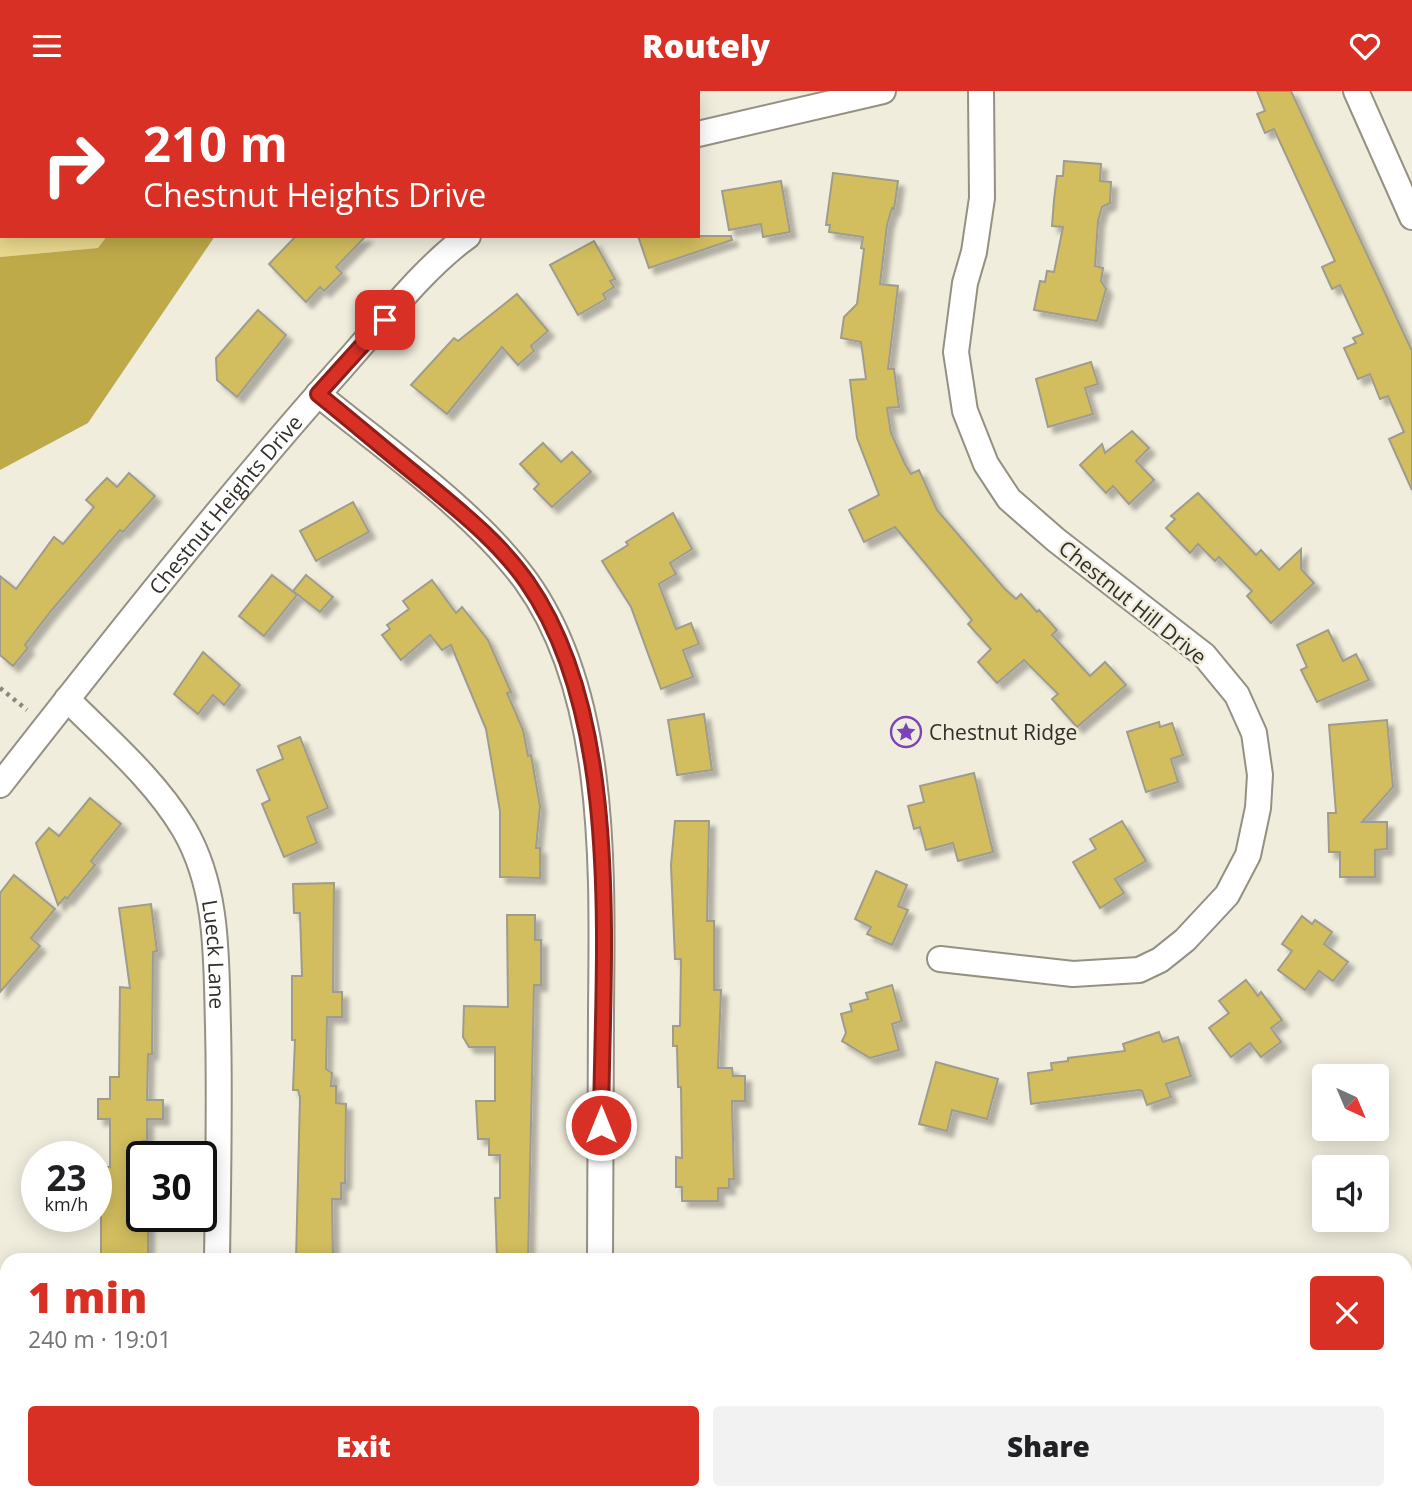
<!DOCTYPE html>
<meta charset="utf-8">
<style>
body{margin:0;font-family:"Open Sans",sans-serif;background:#f2f2f2;color:#202124;height:100vh;display:flex;flex-direction:column;font-size:26px;white-space:nowrap}
*{box-sizing:border-box;margin:0}
p{font-size:23px;color:#757577}
.icon{flex:none;width:38px;height:38px;fill:none;stroke:currentColor;stroke-width:2;stroke-linecap:round;stroke-linejoin:round}
.map{position:relative;flex:1;overflow:hidden}
.sheet{position:absolute;left:0px;top:1162px;width:1412px;height:247px;display:flex;flex-direction:column;background:#fff;border-radius:21px 21px 0 0;box-shadow:0 4px 18px #0003}
.sheet>*{flex:none}
.hud{position:absolute;left:0px;top:0px;width:700px;height:147px;box-shadow:0 4px 18px #0003;background:#d93025;color:#fff;overflow:hidden}
.needle{width:46px;rotate:136deg}
.fabs{position:absolute;left:1312px;top:973px;display:grid;gap:14px}
.fabs a{display:grid;place-items:center;width:77px;height:77px;border-radius:7px;background:#fff;box-shadow:0 4px 18px #0003;font-size:35px}
.speed{position:absolute;left:21px;top:1050px;display:flex;gap:14px;font-size:35px;font-weight:700;text-align:center}
.speed>*{display:grid;place-content:center;width:91px;height:91px;border-radius:50%;background:#fff;box-shadow:0 4px 18px #0003;line-height:1}
.speed small{font-size:18px;font-weight:400}
.speed .limit{border:4px solid #111;border-radius:10px;background:#fff;color:#111}
.pin{position:absolute;display:grid;place-items:center;width:60px;height:60px;color:#fff;margin:-30px;border-radius:14px;box-shadow:0 4px 10px #0006}
.me{position:absolute;width:77px;margin:-38px;rotate:0deg;stroke-linejoin:round;filter:drop-shadow(0 0 5px #0008)}
.turn{display:flex;align-items:center;gap:24px;height:147px;padding:0 28px;font-size:32px}
.turn .icon{width:91px;height:91px;stroke-width:2.5}
.turn b{display:block;font-size:49px;line-height:60px}
.round{display:grid;place-items:center;flex:none;width:74px;height:74px;border-radius:7px;background:#f2f2f2}
.head{display:flex;align-items:center;justify-content:space-between;height:119px;padding:0 28px}
h1{font-size:42px;font-weight:800;line-height:52px;color:#d93025}
.action{display:flex;gap:14px;margin-top:auto;padding:14px 28px}
.action a{flex:1;height:80px;border-radius:7px;background:#d93025;color:#fff;font-size:28px;font-weight:800;line-height:80px;text-align:center}
.action a+a{background:#f2f2f2;color:#202124}
header{display:flex;justify-content:space-between;align-items:center;height:91px;padding:0 28px;background:#d93025;color:#fff;font-size:32px;font-weight:800}
.map>svg:first-child{display:block}
</style>
<header><svg class="icon" aria-label="menu" viewBox="0 0 24 24"><path d="M4 6h16M4 12h16M4 18h16"/></svg>Routely<svg class="icon" aria-label="heart" viewBox="0 0 24 24"><path d="M12 20l-8-8c-3-5 5-10 8-4 3-6 11-1 8 4z"/></svg></header>
<div class="map">
<svg width="1412" height="1408" viewBox="0 0 1412 1408">
<defs>
<filter id="shadow"><feDropShadow dx="6" dy="6" stdDeviation="2" flood-color="#0004"/></filter>
</defs>
<rect width="100%" height="100%" fill="#f0eddd"/>
<!-- green -->
<polygon fill="#ead98d" points="0,0 210,0 2,2 2,145 107,145 98,157 0,166"/>
<!-- forest -->
<polygon fill="#bfaa4a" points="107,145 215,145 88,332 0,379 0,166 98,157"/>
<!-- building -->
<g fill="#d3be5f" stroke="#9f9c8d" stroke-width="2" filter="url(#shadow)">
<polygon points="1257,0 1291,0 1412,260 1412,399 1389,348 1404,341 1388,305 1380,308 1370,283 1358,288 1344,257 1356,252 1353,247 1363,243 1340,194 1332,198 1322,176 1335,170 1274,38 1265,42 1257,23 1265,20"/>
<polygon points="1064,70 1101,73 1100,90 1111,91 1110,112 1102,116 1098,130 1095,175 1103,177 1101,190 1106,198 1097,230 1034,219 1040,190 1045,191 1047,180 1054,181 1063,136 1052,135 1054,109 1057,85 1063,85"/>
<polygon points="833,82 898,90 894,118 892,117 887,134 880,193 898,195 888,278 894,278 899,316 887,317 891,342 905,373 911,383 919,379 937,419 1004,497 1016,508 1021,503 1037,521 1039,519 1057,539 1052,544 1090,585 1105,571 1126,594 1077,636 1052,608 1058,603 1024,569 997,592 978,571 991,558 968,533 972,529 895,436 864,451 849,419 879,404 857,347 850,289 866,288 861,251 841,247 844,226 857,213 864,158 861,157 863,146 829,141 830,134 826,134"/>
<polygon points="781,90 790,141 763,146 761,133 729,139 722,100"/>
<polygon points="296,145 366,145 336,176 342,182 324,200 320,196 306,211 269,173"/>
<polygon points="638,145 731,145 732,149 649,177"/>
<polygon points="594,150 615,188 610,190 614,196 603,203 606,208 578,224 550,174"/>
<polygon points="517,203 548,240 531,255 534,260 518,274 502,256 447,323 411,294 454,247 458,250"/>
<polygon points="258,219 286,244 237,306 217,289 216,267"/>
<polygon points="1091,271 1098,293 1085,297 1093,323 1048,336 1036,288"/>
<polygon points="1132,340 1149,357 1136,370 1154,389 1129,413 1113,395 1106,402 1080,374 1102,353 1105,362"/>
<polygon points="543,352 561,371 572,361 591,381 552,416 534,398 539,393 520,373"/>
<polygon points="129,382 155,405 123,441 120,439 51,520 25,554 28,557 13,575 0,564 0,485 16,498 54,446 63,453 94,416 86,409 102,392 107,387 117,396"/>
<polygon points="1198,402 1256,464 1261,459 1279,479 1301,458 1301,478 1314,492 1271,532 1247,505 1252,500 1219,466 1215,470 1198,453 1190,462 1166,437 1175,428 1171,425"/>
<polygon points="353,411 369,441 316,470 300,440"/>
<polygon points="673,422 692,458 670,472 676,483 659,493 676,538 691,532 699,553 683,559 693,586 661,598 631,516 602,470 628,454 626,451"/>
<polygon points="272,484 297,504 264,545 239,525"/>
<polygon points="306,484 333,506 320,521 293,500"/>
<polygon points="432,489 456,522 462,516 488,549 511,601 507,602 523,639 528,665 531,664 540,715 536,757 540,757 540,787 500,786 500,720 486,638 451,554 442,559 430,544 401,569 382,544 390,538 387,534 409,518 403,510"/>
<polygon points="1328,539 1343,570 1356,563 1369,589 1317,611 1301,579 1307,576 1297,554"/>
<polygon points="203,561 240,594 224,614 213,604 198,623 174,603"/>
<polygon points="704,623 712,679 677,684 668,629"/>
<polygon points="1387,629 1393,696 1362,731 1387,731 1387,758 1375,759 1375,786 1340,786 1340,761 1329,761 1328,722 1336,722 1329,634"/>
<polygon points="1159,631 1160,636 1172,632 1183,664 1171,668 1178,691 1146,701 1127,641"/>
<polygon points="300,646 328,717 307,726 317,752 284,766 262,713 270,709 257,679 283,668 278,655"/>
<polygon points="974,682 993,761 958,770 953,752 926,759 920,736 914,738 908,715 924,711 920,695"/>
<polygon points="90,707 121,733 91,770 95,774 67,808 65,806 58,814 36,752 49,737 59,745"/>
<polygon points="675,730 709,730 707,830 714,830 714,899 721,899 718,977 732,977 733,985 745,985 745,1010 732,1010 734,1088 729,1088 729,1097 718,1097 718,1110 682,1110 682,1096 676,1096 676,1066 682,1067 681,996 678,996 677,955 673,955 673,935 680,935 681,868 675,868 671,774"/>
<polygon points="1122,730 1146,770 1115,788 1124,802 1100,817 1073,771 1096,758 1090,748"/>
<polygon points="876,780 907,794 898,815 908,819 892,854 867,843 871,836 855,828"/>
<polygon points="14,784 55,818 31,847 40,855 0,901 0,802"/>
<polygon points="334,792 333,901 342,901 342,926 327,926 326,978 332,982 331,995 336,995 336,1012 346,1013 345,1092 341,1092 341,1108 332,1108 333,1169 296,1169 300,1006 298,999 293,999 295,949 292,949 292,885 302,885 300,822 294,822 293,793"/>
<polygon points="151,813 157,860 153,861 152,963 148,963 147,1009 163,1009 163,1028 147,1028 147,1050 142,1050 142,1125 148,1125 148,1169 101,1169 101,1108 96,1108 96,1076 110,1076 110,1028 98,1028 98,1008 110,1008 110,986 119,986 120,896 130,897 119,817"/>
<polygon points="507,824 535,824 535,849 541,849 541,894 534,894 528,1169 497,1169 495,1107 500,1107 500,1064 489,1064 489,1048 478,1048 476,1010 495,1010 495,956 469,956 463,946 464,915 508,916"/>
<polygon points="1302,825 1312,833 1315,829 1332,841 1324,853 1348,871 1333,890 1319,880 1305,899 1278,879 1292,860 1282,853"/>
<polygon points="1246,889 1258,905 1261,901 1282,929 1271,937 1281,951 1261,966 1250,952 1231,966 1209,937 1229,922 1219,910"/>
<polygon points="892,894 902,930 892,933 899,959 870,967 842,950 846,942 841,923 852,920 850,913 868,908 866,902"/>
<polygon points="1159,941 1163,951 1178,946 1191,985 1166,993 1171,1006 1147,1014 1142,1000 1139,999 1031,1013 1028,982 1052,979 1051,972 1068,970 1068,967 1125,960 1123,953"/>
<polygon points="936,971 998,988 987,1028 952,1019 947,1040 919,1033"/>
</g>
<g fill="none" stroke-linecap="round" stroke-linejoin="round">
<!-- minor casing -->
<g stroke="#949082" stroke-width="28">
<g id="minor">
<polyline points="1356,0 1412,126"/>
<polyline points="698,43 883,0"/>
<path d="M318 303C386 359 474 419 526 490 609 605 602 785 601 921 601 1003 601 1086 600 1169"/>
<path id="s1" d="M67 608C108 649 154 688 184 738 219 798 216 868 218 935 220 1013 218 1091 217 1169"/>
<path id="s2" d="M0 694C111 552 223 410 343 275 381 233 422 178 468 145"/>
<polyline points="940,868 1073,883 1139,879 1160,869 1185,849 1227,804 1248,764 1258,717 1260,684 1254,642 1237,604 1204,564 1056,449 1009,408 986,373 965,320 956,261 965,192 974,161 982,107 981,0"/>
<polyline points="215,1408 215,1402"/>
<polyline points="599,1408 599,1402"/>
<polyline points="1194,1408 1194,1402"/>
</g>
</g>
<!-- path -->
<polyline stroke="#89867c" stroke-width="4.5" stroke-dasharray="3.5 5" stroke-linecap="butt" points="0,597 27,619"/>
<!-- minor -->
<use href="#minor" stroke="#fff" stroke-width="24"/>
</g>
<g fill="none" stroke-linecap="round" stroke-linejoin="round">
<!-- route casing -->
<g stroke="#8d1f18" stroke-width="18">
<path id="route" d="M385 229 318 303C354 332 389 362 425 391 462 422 499 451 527 491 625 631 602 870 601 1034"/>
</g>
<!-- route -->
<use href="#route" stroke="#d93025" stroke-width="12"/>
</g>
<!-- icons -->
<defs>
<g id="sight-ring" transform="scale(1.575)"><circle r="9.5" fill="#f0eddd" stroke="#7c43b9" stroke-width="1.5"/><path d="M0-6L1.8-2.2L6-1.7L2.9 1.2L3.7 5.4L0 3.3L-3.7 5.4L-2.9 1.2L-6-1.7L-1.8-2.2Z" fill="#7c43b9"/></g>
</defs>
<g fill-rule="evenodd">
<use href="#sight-ring" x="906" y="641"/>
</g>
<g text-anchor="middle" dominant-baseline="central" stroke-width="5" stroke-linejoin="round" paint-order="stroke">
<!-- street labels -->
<g font-size="21" fill="#312f29" stroke="#f0eddd">
<text stroke="none"><textPath href="#s2" startOffset="360">Chestnut Heights Drive</textPath></text>
<text transform="translate(1133 511) rotate(39)">Chestnut Hill Drive</text>
<text stroke="none"><textPath href="#s1" startOffset="306">Lueck Lane</textPath></text>
</g>
<!-- poi labels -->
<g font-size="21" fill="#312f29" stroke="#f0eddd" text-anchor="start">
<text x="929" y="641">Chestnut Ridge</text>
</g>
</g>
</svg>
<div class="fabs">
<a><svg class="needle" viewBox="-14 -14 28 28"><path d="M0-13l5 13h-10z" fill="#e53935"/><path d="M0 13l5-13h-10z" fill="#757577"/></svg></a>
<a><svg class="icon" aria-label="sound" viewBox="0 0 24 24"><path d="M4 9h4l5-4v14l-5-4H4zM17 9q2 3 0 6"/></svg></a>
</div>
<div class="speed"><div>23<small>km/h</small></div><div class="limit">30</div></div>
<div class="pin" style="left:385px;top:229px;background:#d93025"><svg class="icon" aria-label="arrive" viewBox="0 0 24 24"><path d="M6 21V4h12l-3 4 3 4H6"/></svg></div>
<svg class="me" style="left:601px;top:1034px" viewBox="-20 -20 40 40"><circle r="17" fill="#d93025" stroke="#fff" stroke-width="3"/><path d="M0-11L8 9 0 5-8 9z" fill="#fff"/></svg>
<div class="hud">
<div class="turn"><svg class="icon" aria-label="right" viewBox="0 0 24 24"><path d="M7 20v-9h11M14 6l5 5-5 5"/></svg><div><b>210 m</b>Chestnut Heights Drive</div></div>
</div>
<section class="sheet">
<div class="head"><div><h1>1 min</h1><p>240 m · 19:01</p></div><a class="round" style="background:#d93025;color:#fff"><svg class="icon" aria-label="close" viewBox="0 0 24 24"><path d="M6 6l12 12M18 6L6 18"/></svg></a></div>
<div class="action"><a>Exit</a><a>Share</a></div>
</section>
</div>
